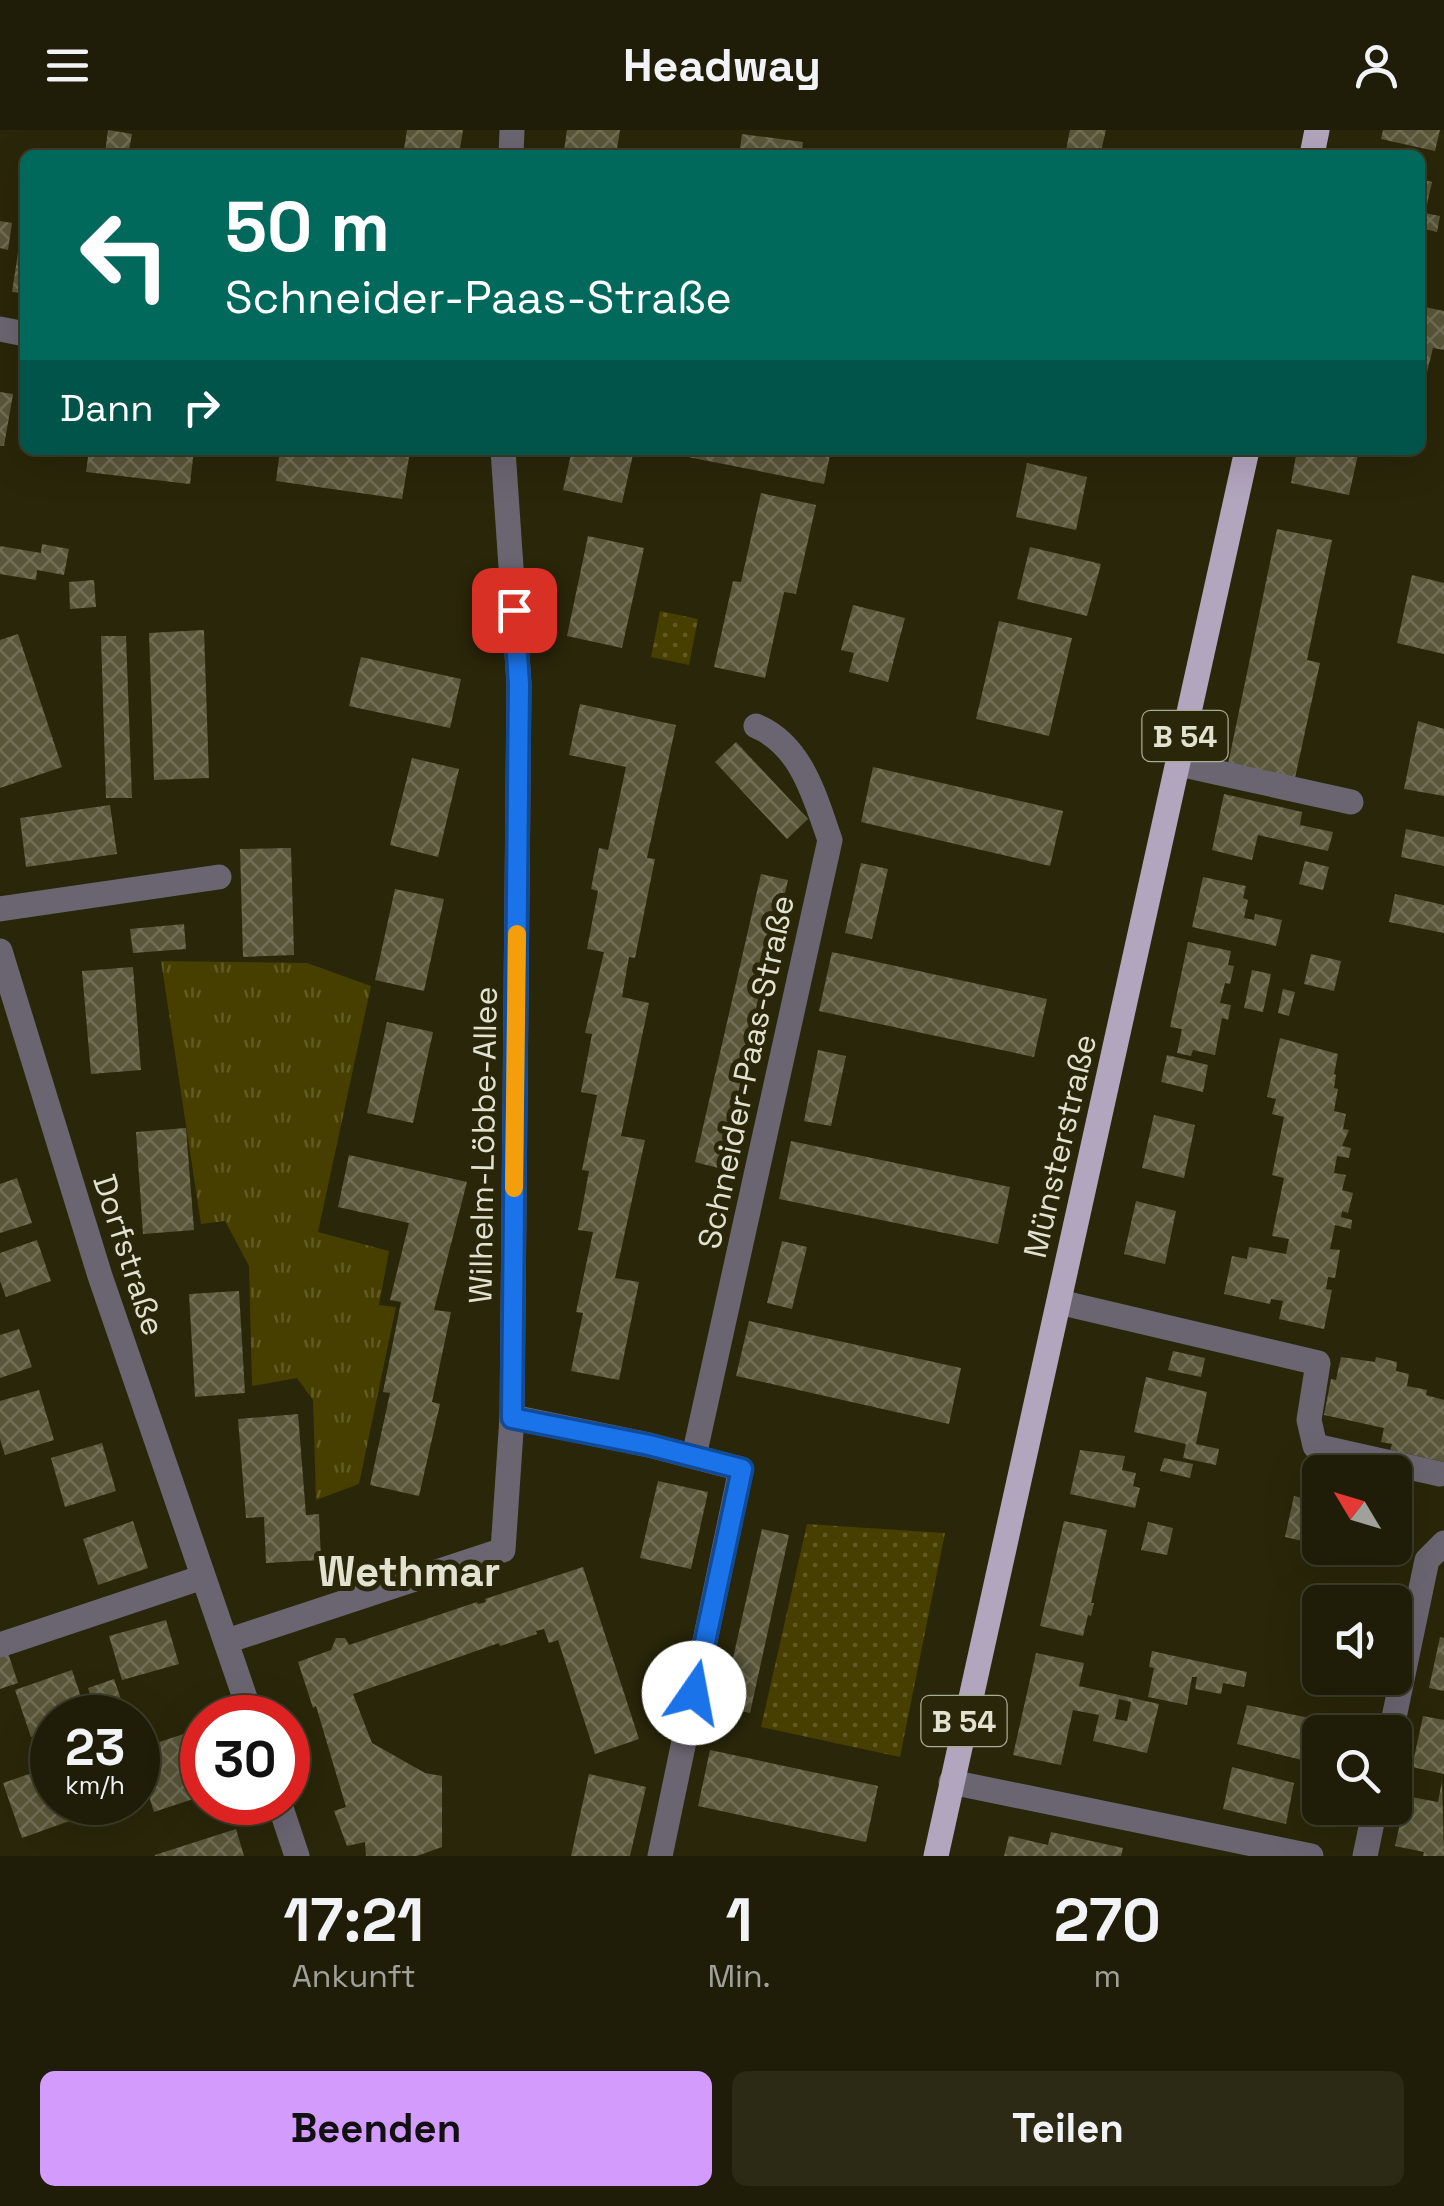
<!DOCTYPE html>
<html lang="de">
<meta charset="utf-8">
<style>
body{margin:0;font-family:"Space Grotesk",sans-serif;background:#2c2915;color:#f1f3f6;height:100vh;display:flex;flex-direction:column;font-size:38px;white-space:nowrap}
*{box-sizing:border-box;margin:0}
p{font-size:32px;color:#a1a19b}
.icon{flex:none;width:55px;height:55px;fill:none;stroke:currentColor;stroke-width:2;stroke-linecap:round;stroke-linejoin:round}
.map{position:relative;height:1726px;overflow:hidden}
.panel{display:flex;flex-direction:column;background:#1f1c07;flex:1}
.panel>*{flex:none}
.guide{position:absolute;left:20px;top:20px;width:1405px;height:305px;border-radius:15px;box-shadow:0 10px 40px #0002,0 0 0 2px #3c3a28;background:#00695c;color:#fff;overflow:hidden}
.needle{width:65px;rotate:308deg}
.fabs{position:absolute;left:1302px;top:1325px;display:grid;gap:20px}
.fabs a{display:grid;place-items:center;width:110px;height:110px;border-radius:15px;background:#1f1c07;box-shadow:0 10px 40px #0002,0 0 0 2px #3c3a28;font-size:50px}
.speed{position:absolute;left:30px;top:1565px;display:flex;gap:20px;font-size:50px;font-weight:700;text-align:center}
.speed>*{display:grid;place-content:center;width:130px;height:130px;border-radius:50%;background:#1f1c07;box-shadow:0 10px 40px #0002,0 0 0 2px #3c3a28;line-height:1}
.speed small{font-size:25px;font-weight:400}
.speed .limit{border:15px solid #d22;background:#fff;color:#111}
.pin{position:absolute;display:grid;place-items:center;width:85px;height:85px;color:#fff;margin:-42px;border-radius:20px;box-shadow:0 5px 15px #0006}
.me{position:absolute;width:110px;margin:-55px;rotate:12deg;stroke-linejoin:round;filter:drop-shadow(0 0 8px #0008)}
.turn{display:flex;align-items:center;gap:35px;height:210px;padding:0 40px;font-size:45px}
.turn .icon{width:130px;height:130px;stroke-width:2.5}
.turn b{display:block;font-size:70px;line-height:85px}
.then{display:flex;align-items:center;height:95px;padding:0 40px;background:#0003;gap:20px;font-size:38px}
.eta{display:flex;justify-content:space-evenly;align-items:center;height:170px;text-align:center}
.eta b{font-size:60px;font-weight:800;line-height:70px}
.action{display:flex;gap:20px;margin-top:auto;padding:20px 40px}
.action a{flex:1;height:115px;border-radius:15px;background:#d39cfc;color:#111;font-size:40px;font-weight:800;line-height:115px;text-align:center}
.action a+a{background:#2c2915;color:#f1f3f6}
header{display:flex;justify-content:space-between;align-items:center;height:130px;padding:0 40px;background:#1f1c07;font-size:45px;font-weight:800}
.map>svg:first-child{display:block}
</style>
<header><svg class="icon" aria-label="menu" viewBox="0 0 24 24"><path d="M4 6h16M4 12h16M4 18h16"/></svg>Headway<svg class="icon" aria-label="person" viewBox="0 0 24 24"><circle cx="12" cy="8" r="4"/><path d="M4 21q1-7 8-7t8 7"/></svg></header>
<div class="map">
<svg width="1444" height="1726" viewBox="0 0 1444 1726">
<defs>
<pattern id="grass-tufts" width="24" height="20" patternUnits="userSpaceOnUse" patternTransform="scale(2.5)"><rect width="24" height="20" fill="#463f00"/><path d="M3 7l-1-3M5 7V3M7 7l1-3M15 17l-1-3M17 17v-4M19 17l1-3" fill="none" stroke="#615a24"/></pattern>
<pattern id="park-dots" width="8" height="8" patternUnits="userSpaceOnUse" patternTransform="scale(2.5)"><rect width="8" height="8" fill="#463f00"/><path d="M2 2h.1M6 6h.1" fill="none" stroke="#615a24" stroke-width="1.8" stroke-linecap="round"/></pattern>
<pattern id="building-cross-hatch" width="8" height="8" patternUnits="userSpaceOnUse" patternTransform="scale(2.5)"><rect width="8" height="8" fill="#595639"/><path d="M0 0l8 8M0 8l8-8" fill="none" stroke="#716e55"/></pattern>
</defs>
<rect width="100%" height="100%" fill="#292609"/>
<!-- grass -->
<polygon fill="url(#grass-tufts)" points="161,831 307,833 371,856 318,1102 389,1121 379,1175 396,1177 359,1354 316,1370 313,1270 297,1248 252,1256 249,1136 225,1091 201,1094"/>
<!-- park -->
<g fill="url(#park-dots)">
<polygon points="660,481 698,489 689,535 651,527"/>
<polygon points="807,1394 945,1403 900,1627 761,1597"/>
</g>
<!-- building -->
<g fill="url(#building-cross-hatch)" fill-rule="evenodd">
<polygon points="108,0 132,4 128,25 105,23"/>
<polygon points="407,0 463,0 459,25 403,25"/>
<polygon points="567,0 620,0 616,25 564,20"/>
<polygon points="1070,0 1106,0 1100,25 1065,25"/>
<polygon points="1383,0 1440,0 1435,21 1381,9"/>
<polygon points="742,4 803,12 801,25 739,25"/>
<polygon points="1420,49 1432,52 1425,83 1440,86 1437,102 1420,98"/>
<polygon points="0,91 12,93 8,120 0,118"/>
<polygon points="19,116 25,117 25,163 12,162"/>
<polygon points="1420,176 1444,181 1444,220 1433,218 1426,246 1420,245"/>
<polygon points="0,262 13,264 4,316 0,316"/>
<polygon points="89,320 194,320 190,354 86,342"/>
<polygon points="280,320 410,321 402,369 276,351"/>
<polygon points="572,320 634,320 622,373 563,360"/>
<polygon points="690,320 831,320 824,354 688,327"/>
<polygon points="1297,320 1359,320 1349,365 1291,353"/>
<polygon points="1027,333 1087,347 1076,400 1016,387"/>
<polygon points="761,363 816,375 796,464 784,462 765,548 714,537 733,451 741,452"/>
<polygon points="1277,399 1332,410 1307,530 1320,533 1295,648 1228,634"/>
<polygon points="588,406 644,418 622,518 567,506"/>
<polygon points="42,414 69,419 64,445 37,440 36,450 0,444 0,416 41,423"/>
<polygon points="1030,417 1101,434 1087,486 1017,469"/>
<polygon points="1412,445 1444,453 1444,524 1397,513"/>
<polygon points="94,450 96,477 70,479 69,452"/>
<polygon points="853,475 905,488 888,552 849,542 854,523 841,520"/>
<polygon points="999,491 1072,508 1049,606 976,589"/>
<polygon points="204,500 209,648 154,650 149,503"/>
<polygon points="18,504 62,637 0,658 0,510"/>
<polygon points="101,506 126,506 132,668 106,668"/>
<polygon points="361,527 461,549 450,598 349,576"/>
<polygon points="580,574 676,595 647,728 655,729 635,828 629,827 622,867 649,873 621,1006 645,1010 615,1148 639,1152 619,1250 571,1241 583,1183 576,1182 593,1102 578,1100 589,1041 582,1040 597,965 581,962 592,904 585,903 604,822 587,819 598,761 591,759 599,718 608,720 626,637 569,625"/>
<polygon points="1418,591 1444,599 1444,666 1404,659"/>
<polygon points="736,612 808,689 787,709 715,632"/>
<polygon points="412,628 459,639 438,727 390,715"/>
<polygon points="873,637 1063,681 1050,736 861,692"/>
<polygon points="1224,664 1302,682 1300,695 1333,702 1328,721 1258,705 1252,730 1212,720"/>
<polygon points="110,675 117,724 26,737 20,688"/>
<polygon points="1406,699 1444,707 1444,736 1401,727"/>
<polygon points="291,718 294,825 243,827 240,719"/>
<polygon points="1305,731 1329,737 1323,760 1299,754"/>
<polygon points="861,733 888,739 872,809 845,803"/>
<polygon points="761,744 788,750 722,1039 695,1032"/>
<polygon points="1203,747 1246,756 1243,768 1248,770 1244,788 1254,790 1255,784 1282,790 1276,816 1192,797"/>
<polygon points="395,759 444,769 424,861 375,850"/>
<polygon points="1395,764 1444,775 1444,803 1389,792"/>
<polygon points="184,794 186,819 133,823 130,799"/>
<polygon points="1188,812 1231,821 1228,835 1234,836 1230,854 1225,853 1220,873 1231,875 1228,890 1222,888 1215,925 1193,920 1191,926 1177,923 1182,899 1170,897"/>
<polygon points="832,822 1047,869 1034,927 819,881"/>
<polygon points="1311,824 1341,831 1334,861 1304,854"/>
<polygon points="133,837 141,940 91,944 82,841"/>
<polygon points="1252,840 1271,844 1263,882 1244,878"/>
<polygon points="1283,859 1295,862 1289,886 1278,883"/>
<polygon points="387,892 433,902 413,993 367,983"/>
<polygon points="1280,908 1338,924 1334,944 1336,945 1334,958 1338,959 1334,981 1346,984 1343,999 1349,1000 1342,1016 1351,1018 1349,1028 1337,1026 1334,1043 1346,1045 1342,1060 1353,1063 1348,1083 1342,1081 1341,1087 1352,1090 1351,1099 1335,1095 1330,1119 1340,1120 1335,1148 1328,1147 1326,1159 1332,1160 1324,1199 1279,1189 1283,1171 1271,1169 1270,1174 1224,1164 1232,1126 1247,1129 1249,1117 1286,1124 1289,1109 1272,1106 1284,1048 1272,1045 1284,987 1272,984 1276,969 1267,967"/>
<polygon points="818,920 846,926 831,996 804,991"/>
<polygon points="1167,925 1208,935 1203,962 1161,952"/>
<polygon points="1154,985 1195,995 1184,1048 1142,1038"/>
<polygon points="186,998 194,1100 143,1104 136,1002"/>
<polygon points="791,1011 1010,1057 998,1114 779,1069"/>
<polygon points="349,1025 467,1052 434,1180 451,1182 432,1272 440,1274 419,1366 370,1355 390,1263 383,1262 401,1172 390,1170 409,1093 338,1077"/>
<polygon points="17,1048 32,1093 0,1103 0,1054"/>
<polygon points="1136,1071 1176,1081 1165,1134 1124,1124"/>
<polygon points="37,1110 51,1151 6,1167 0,1151 0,1123"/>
<polygon points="782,1111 807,1117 792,1179 767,1173"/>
<polygon points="239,1161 245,1263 195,1267 189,1164"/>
<polygon points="749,1191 961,1238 949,1294 736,1246"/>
<polygon points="19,1199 32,1237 0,1248 0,1205"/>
<polygon points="1173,1221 1205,1228 1201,1247 1168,1240"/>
<polygon points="1341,1227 1375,1232 1376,1227 1397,1232 1396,1241 1409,1244 1407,1256 1427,1260 1426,1265 1444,1270 1444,1332 1390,1320 1392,1314 1381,1312 1384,1298 1324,1285 1331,1249 1336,1250"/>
<polygon points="1146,1247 1207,1262 1196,1314 1219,1319 1216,1335 1183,1328 1186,1314 1134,1302"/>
<polygon points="39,1260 54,1310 5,1325 0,1309 0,1271"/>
<polygon points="298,1284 306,1385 319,1384 321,1430 266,1433 264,1387 246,1388 238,1289"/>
<polygon points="102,1313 116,1361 65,1377 51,1328"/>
<polygon points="1080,1320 1125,1326 1122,1340 1136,1343 1133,1356 1140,1358 1135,1378 1070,1364"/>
<polygon points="1164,1328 1193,1334 1190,1348 1160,1341"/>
<polygon points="658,1351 708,1362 691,1439 640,1428"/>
<polygon points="1294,1366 1320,1372 1320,1415 1285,1407"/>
<polygon points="133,1391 148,1438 98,1455 83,1409"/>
<polygon points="1064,1391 1107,1400 1091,1473 1094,1473 1091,1486 1088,1485 1083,1506 1040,1496"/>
<polygon points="1148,1392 1173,1398 1167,1425 1141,1420"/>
<polygon points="762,1399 789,1405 750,1583 722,1577"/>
<polygon points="583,1437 639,1609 595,1624 558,1510 549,1513 544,1499 536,1501 537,1504 500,1516 499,1513 353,1564 372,1613 425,1643 442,1646 442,1717 417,1726 366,1726 365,1712 347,1716 334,1681 346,1677 316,1576 313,1578 298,1532 331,1520 336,1508 345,1508 349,1515 477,1472 478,1474 486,1472 485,1469"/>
<polygon points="166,1490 179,1534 122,1550 109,1506"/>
<polygon points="1440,1507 1444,1508 1444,1561 1429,1558"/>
<polygon points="1152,1521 1247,1542 1244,1557 1223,1553 1221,1564 1195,1559 1197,1547 1192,1547 1187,1575 1148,1567 1154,1538 1149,1537"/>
<polygon points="8,1523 18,1553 0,1559 0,1526"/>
<path d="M1036 1523 1084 1533 1079 1556 1159 1574 1147 1623 1093 1611 1099 1585 1073 1580 1061 1635 1013 1625ZM1119 1569 1131 1572 1127 1591 1115 1589Z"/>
<polygon points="72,1540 88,1588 52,1588 52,1600 31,1607 15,1560"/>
<polygon points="114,1549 124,1578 98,1588 88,1558"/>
<polygon points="1247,1575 1314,1589 1306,1631 1237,1614"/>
<polygon points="1423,1586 1444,1590 1444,1644 1412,1637"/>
<polygon points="199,1599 202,1609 202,1666 154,1682 138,1632 138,1619"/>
<polygon points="710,1620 878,1656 866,1712 698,1676"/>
<polygon points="52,1636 52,1672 69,1672 75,1689 22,1708 3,1653"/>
<polygon points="1232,1637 1294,1653 1286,1694 1223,1679"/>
<polygon points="589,1644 646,1657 630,1726 571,1726"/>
<polygon points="1442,1651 1444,1726 1423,1726 1424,1722 1395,1716 1406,1666 1438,1672"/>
<polygon points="236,1699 244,1726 155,1726 155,1725"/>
<polygon points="1051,1702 1123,1718 1121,1726 1004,1726 1009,1706 1048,1715"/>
</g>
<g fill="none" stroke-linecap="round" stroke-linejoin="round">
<!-- minor -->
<g stroke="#6b6571" stroke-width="25">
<polyline points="511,25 512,0"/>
<polyline points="0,199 25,204"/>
<polyline points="1179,634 1351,672"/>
<polyline points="0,779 219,747"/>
<polyline points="0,821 100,1146 252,1588"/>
<polyline points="1059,1172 1318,1233 1309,1290 1315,1316 1440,1344"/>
<polyline points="512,1287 649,1315 741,1339 660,1726"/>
<path d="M694 1326 830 710C815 668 802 615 756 596"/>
<polyline points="227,1511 503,1420 512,1287 519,554 503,320"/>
<polyline points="0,1515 203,1447"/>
<polyline points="1391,1602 1427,1430 1444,1413"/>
<polyline points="951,1652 1311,1726"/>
<polyline points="279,1672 297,1726"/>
<polyline points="1365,1726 1375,1678"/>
</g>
<!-- major -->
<g stroke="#b2a5be" stroke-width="25">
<polyline points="1312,25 1317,0"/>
<polyline points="936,1726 1247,320"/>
</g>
</g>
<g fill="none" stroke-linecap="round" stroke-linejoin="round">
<!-- route casing -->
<g stroke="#114b97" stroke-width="25">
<polyline id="route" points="514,480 519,554 512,1288 649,1315 742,1339 694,1563"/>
</g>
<!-- route -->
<use href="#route" stroke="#1a73e8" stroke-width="18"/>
<!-- slow -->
<polyline stroke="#f59e0b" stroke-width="18" points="514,1058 517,804"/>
</g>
<g text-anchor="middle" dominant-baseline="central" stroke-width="10" stroke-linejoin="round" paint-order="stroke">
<!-- shield labels -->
<g fill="#292609" stroke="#abaa95" stroke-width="2.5">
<rect x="1142.5" y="581" width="85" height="50" rx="8"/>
<rect x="921.5" y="1566" width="85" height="50" rx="8"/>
</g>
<g font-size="30" font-weight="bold" fill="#e3e2d1">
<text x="1185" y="606">B 54</text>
<text x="964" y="1591">B 54</text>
</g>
<!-- street labels -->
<g font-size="32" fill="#e3e2d1" stroke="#292609">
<text transform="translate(746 942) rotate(-78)">Schneider-Paas-Straße</text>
<text transform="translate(483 1015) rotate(-89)">Wilhelm-Löbbe-Allee</text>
<text transform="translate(1060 1016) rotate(-77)">Münsterstraße</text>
<text transform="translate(129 1125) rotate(72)">Dorfstraße</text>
</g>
<!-- district labels -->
<g font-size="42" font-weight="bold" fill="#e3e2d1" stroke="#292609">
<text x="409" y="1441">Wethmar</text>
</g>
</g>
</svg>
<div class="fabs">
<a><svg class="needle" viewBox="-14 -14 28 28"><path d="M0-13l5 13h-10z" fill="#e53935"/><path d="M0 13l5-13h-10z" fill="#a1a19b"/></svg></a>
<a><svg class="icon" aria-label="sound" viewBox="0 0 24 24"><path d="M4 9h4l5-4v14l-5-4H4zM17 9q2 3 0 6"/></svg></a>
<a><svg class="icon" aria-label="search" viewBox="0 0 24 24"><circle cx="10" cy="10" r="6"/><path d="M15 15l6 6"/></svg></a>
</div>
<div class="speed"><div>23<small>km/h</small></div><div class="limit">30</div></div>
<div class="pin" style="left:514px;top:480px;background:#d93025"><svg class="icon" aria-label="arrive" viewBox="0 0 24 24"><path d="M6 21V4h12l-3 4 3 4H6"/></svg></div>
<svg class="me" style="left:694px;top:1563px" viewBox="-20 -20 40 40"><circle r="19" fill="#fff"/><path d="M0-13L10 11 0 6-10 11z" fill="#1a73e8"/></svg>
<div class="guide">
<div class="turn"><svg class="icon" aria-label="left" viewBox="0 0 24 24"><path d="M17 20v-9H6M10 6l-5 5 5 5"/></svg><div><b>50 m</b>Schneider-Paas-Straße</div></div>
<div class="then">Dann<svg class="icon" aria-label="right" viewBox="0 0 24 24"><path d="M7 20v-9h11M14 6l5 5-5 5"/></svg></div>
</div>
</div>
<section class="panel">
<div class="eta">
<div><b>17:21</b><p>Ankunft</p></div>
<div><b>1</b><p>Min.</p></div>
<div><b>270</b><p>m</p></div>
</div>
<div class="action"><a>Beenden</a><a>Teilen</a></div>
</section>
